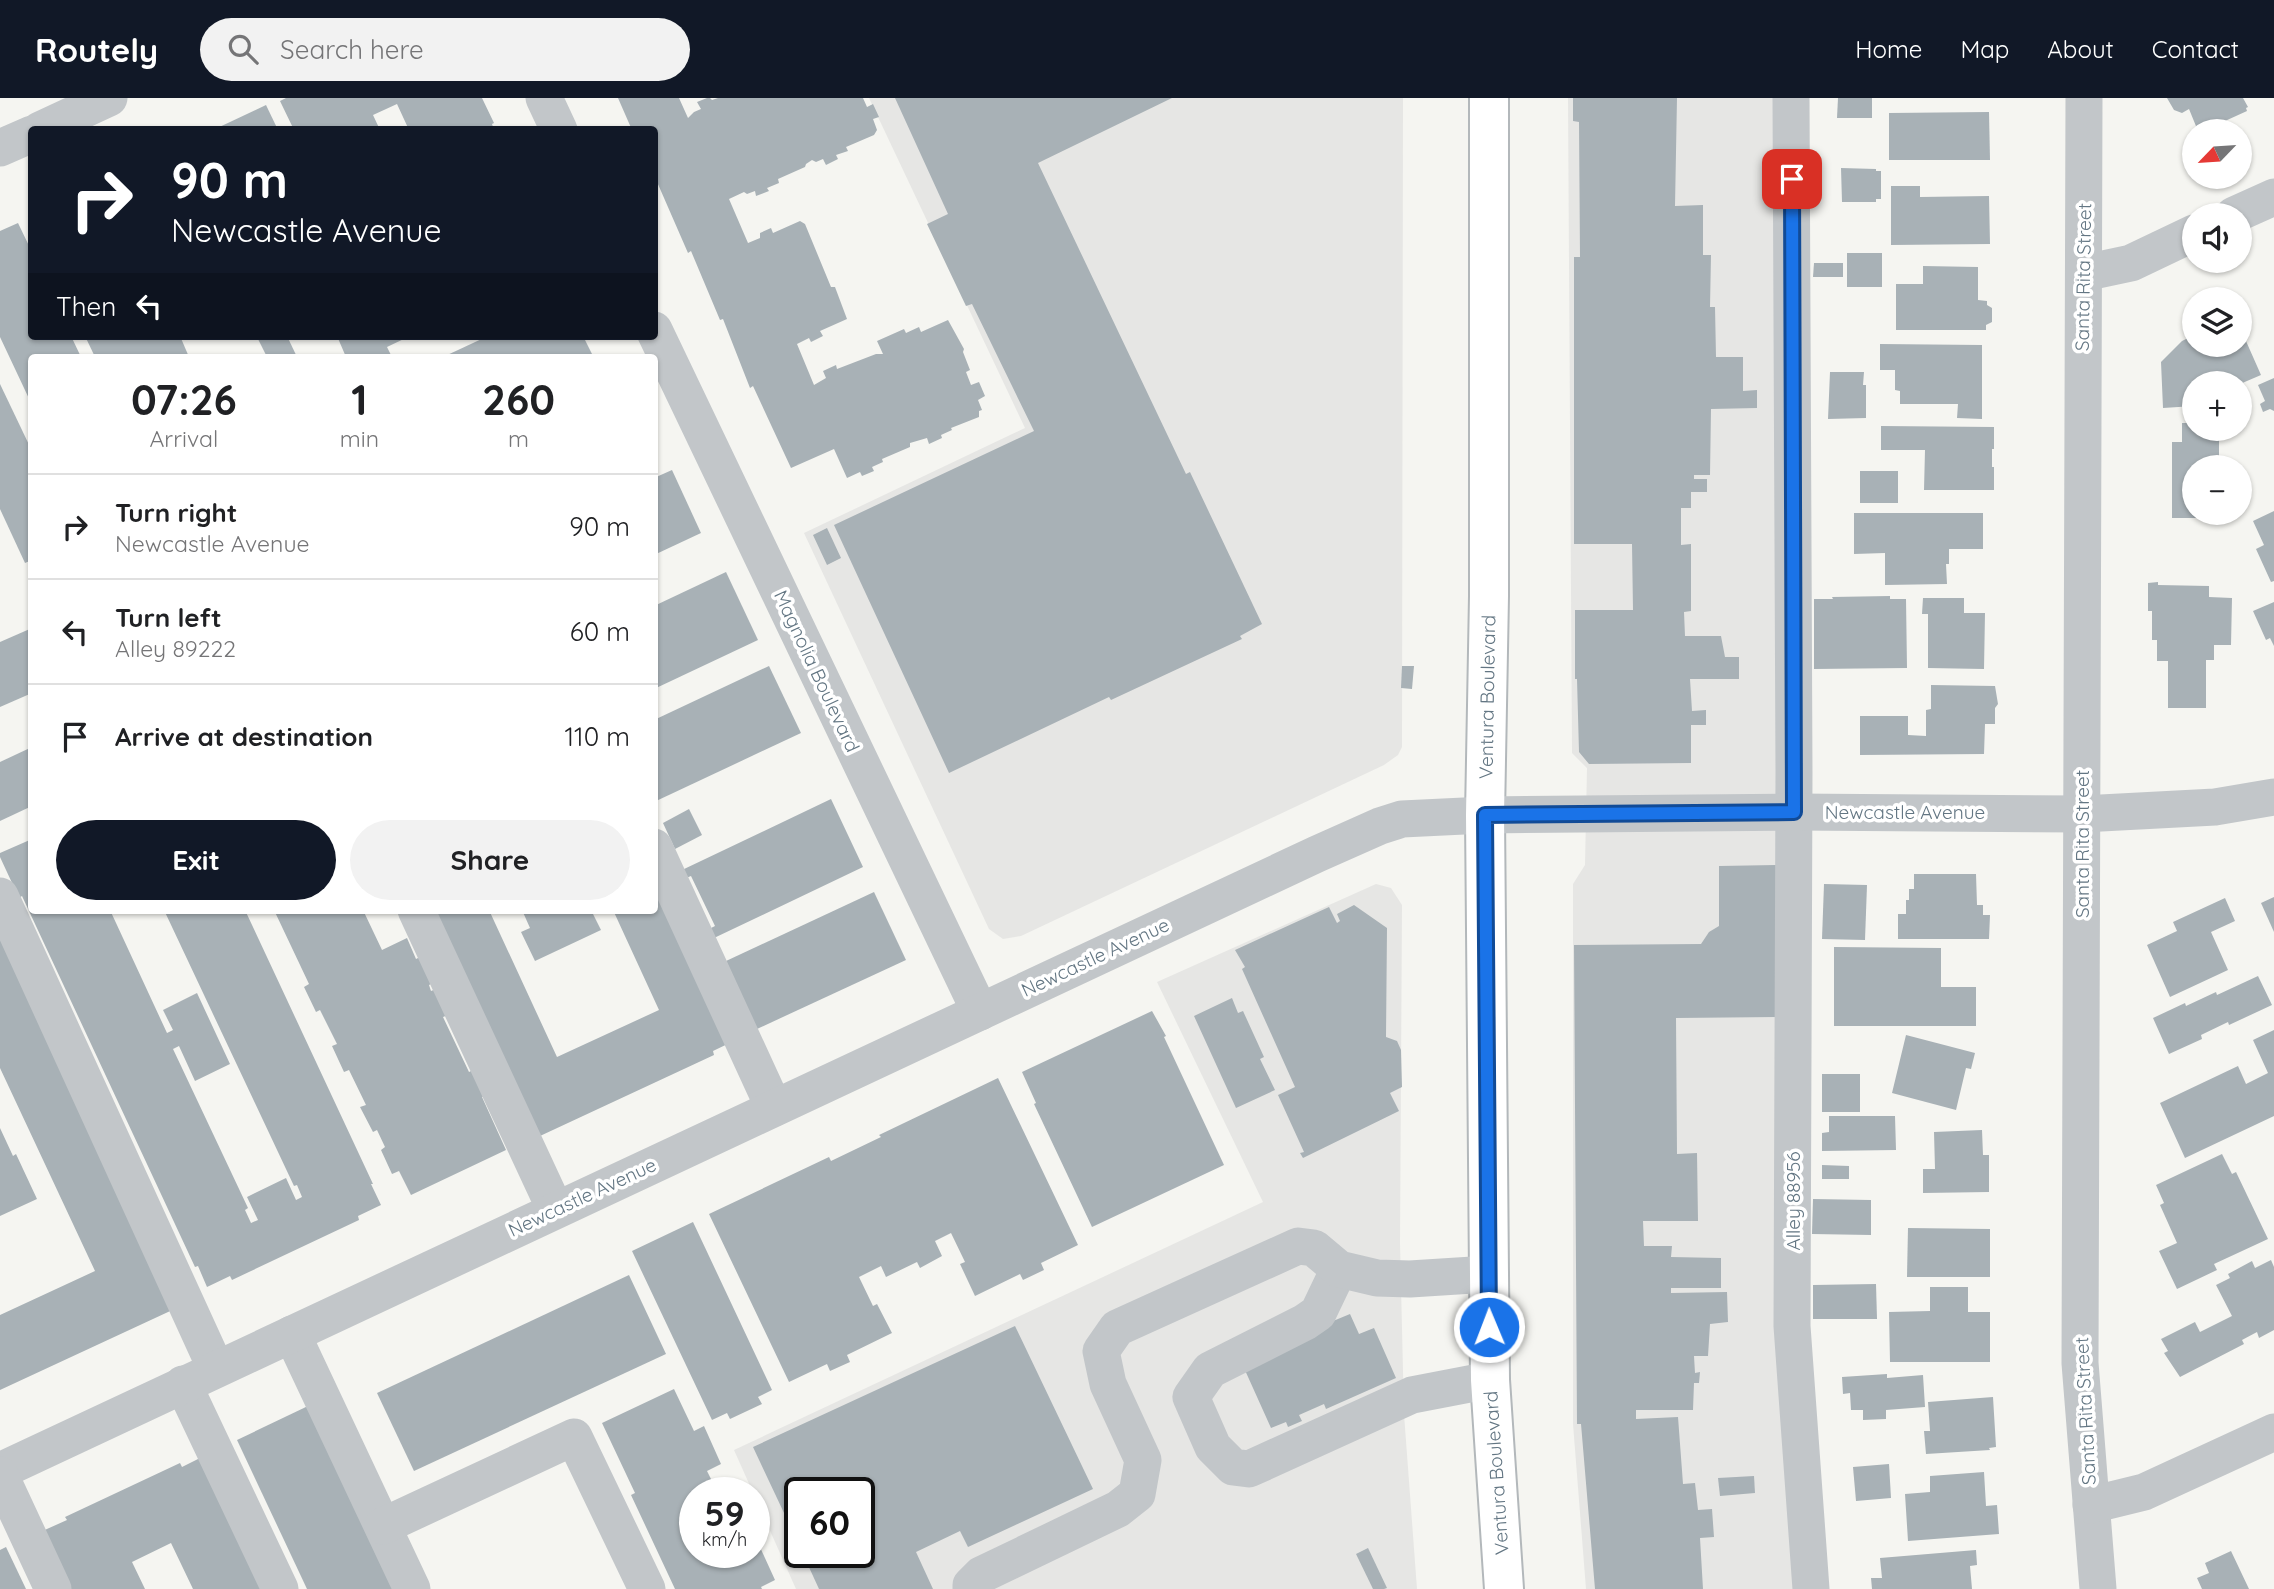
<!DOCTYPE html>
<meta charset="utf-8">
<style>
body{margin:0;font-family:Quicksand,sans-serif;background:#f2f2f2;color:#202124;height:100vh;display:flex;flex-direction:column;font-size:26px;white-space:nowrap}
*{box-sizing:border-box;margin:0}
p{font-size:23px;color:#757577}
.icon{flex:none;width:38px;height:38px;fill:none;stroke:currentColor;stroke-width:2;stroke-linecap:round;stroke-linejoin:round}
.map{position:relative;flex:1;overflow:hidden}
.sheet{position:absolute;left:28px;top:256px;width:630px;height:560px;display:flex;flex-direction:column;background:#fff;border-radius:7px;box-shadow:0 2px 5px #0004}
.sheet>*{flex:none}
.guide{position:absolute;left:28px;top:28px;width:630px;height:214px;border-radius:7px;box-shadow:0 2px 5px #0004;background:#111827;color:#fff;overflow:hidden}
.needle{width:46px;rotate:245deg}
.tools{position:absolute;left:2182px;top:21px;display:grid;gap:14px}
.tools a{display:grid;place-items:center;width:70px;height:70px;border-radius:50%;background:#fff;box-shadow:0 2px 5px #0004;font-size:35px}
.speed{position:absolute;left:679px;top:1379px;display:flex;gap:14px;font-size:35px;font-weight:700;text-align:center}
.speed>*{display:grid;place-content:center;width:91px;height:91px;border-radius:50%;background:#fff;box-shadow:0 2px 5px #0004;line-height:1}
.speed small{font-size:18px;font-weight:400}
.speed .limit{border:4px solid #111;border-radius:10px;background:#fff;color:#111}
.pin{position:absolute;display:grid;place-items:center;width:60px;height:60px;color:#fff;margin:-30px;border-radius:14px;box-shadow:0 4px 10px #0006}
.me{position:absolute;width:77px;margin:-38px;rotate:359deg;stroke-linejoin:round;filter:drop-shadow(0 0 5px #0008)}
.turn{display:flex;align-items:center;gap:24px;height:147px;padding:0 28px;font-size:32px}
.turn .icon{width:91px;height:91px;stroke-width:2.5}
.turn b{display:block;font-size:49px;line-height:60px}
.then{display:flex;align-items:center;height:66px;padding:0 28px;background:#0003;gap:14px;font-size:26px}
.eta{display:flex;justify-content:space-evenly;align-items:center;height:119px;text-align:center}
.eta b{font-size:42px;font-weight:800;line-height:49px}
.action{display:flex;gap:14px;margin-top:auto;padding:14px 28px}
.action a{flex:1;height:80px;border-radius:42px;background:#111827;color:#fff;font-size:28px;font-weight:800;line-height:80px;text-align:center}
.action a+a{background:#f2f2f2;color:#202124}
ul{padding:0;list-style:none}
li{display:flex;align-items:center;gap:21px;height:105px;padding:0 28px;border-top:2px solid #e0e0e0}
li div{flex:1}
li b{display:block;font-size:26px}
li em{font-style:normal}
header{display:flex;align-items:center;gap:42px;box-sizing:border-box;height:98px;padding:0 35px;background:#111827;color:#fff}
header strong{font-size:33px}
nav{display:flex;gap:38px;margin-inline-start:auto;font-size:24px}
.search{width:490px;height:63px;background:#f2f2f2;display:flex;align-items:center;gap:18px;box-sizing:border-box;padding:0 24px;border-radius:38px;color:#757577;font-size:26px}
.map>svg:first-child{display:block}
</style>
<header>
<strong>Routely</strong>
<div class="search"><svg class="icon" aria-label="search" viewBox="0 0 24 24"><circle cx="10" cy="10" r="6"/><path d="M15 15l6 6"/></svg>Search here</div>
<nav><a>Home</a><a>Map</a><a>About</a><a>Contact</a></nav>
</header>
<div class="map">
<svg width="2274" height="1491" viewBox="0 0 2274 1491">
<rect width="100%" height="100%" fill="#f5f5f1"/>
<!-- built -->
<g fill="#e6e6e4" fill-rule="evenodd">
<polygon points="869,0 1403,0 1402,649 1398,657 1384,667 1021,838 1003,841 989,831 804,435 1025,330"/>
<polygon points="1568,0 1777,0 1796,1491 1586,1491 1573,1326 1573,786 1585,767 1587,670 1572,655"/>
<path d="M1376 786 1391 790 1402 807 1400 1145 1404 1316 1417 1491H796L734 1352 1263 1104 1157 884ZM800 1395H859V1454H800Z"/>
</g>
<!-- building -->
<g fill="#a8b1b6">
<polygon points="286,0 482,0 494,25 492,26 494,32 409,32 397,6 373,17 380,32 294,32 280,3"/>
<polygon points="618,0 679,0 688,20 694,14 701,11 697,4 707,0 710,0 712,2 718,0 863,0 867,9 873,6 879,19 873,21 877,32 874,37 846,49 848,53 836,57 838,61 826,67 823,61 816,64 812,62 806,66 805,69 778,81 779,85 767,90 769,93 756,98 755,93 747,96 744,94 729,101 748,145 760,140 760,135 771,130 773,135 800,123 805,126 831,189 835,189 847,221 820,233 823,238 811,244 809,240 797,246 814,287 826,280 823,273 836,267 837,271 876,256 883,256 877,243 904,231 906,235 919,229 921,234 948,222 964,251 963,254 970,272 966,274 971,287 979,284 985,298 978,302 982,312 979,313 979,319 951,330 952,332 941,337 942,340 929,346 927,340 910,345 910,349 882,361 883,364 872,369 874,373 862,378 860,374 847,380 834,351 791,370 753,288 750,290 723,221 720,222 691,153 688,155 654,77 654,32 632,32"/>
<polygon points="895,0 1172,0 1038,65 1186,376 1190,374 1262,526 1240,538 1242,541 1111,602 1109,599 949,675 834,427 1034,333 972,206 966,208 927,126 948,116"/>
<polygon points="1573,0 1677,0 1675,108 1703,107 1703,157 1711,157 1710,209 1715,209 1716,259 1743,259 1743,293 1757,292 1757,310 1711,311 1710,377 1694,377 1694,381 1707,381 1707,394 1691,394 1691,410 1681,410 1681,447 1691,446 1691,513 1684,514 1685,538 1721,538 1725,559 1739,559 1739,581 1690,581 1692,613 1706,612 1706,627 1691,627 1691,665 1589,666 1579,654 1577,581 1575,581 1575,512 1633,512 1632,446 1574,446 1574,159 1580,159 1579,24 1573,23"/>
<polygon points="1838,0 1872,0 1872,20 1837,20"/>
<polygon points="2167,0 2243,0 2248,9 2246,10 2247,13 2203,33 2198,33 2189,11 2182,15 2174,12"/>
<polygon points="266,7 278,32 213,32"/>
<polygon points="1989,14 1990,62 1889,62 1889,15"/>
<polygon points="1841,70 1876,71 1876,73 1881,73 1881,101 1876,101 1876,104 1842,104"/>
<polygon points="1891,88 1920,88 1920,99 1989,98 1990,146 1891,147"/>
<polygon points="18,125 32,154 32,238 71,238 81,259 32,259 32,307 0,239 0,133"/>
<rect x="1847" y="155" width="35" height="34"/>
<polygon points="1814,165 1843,165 1843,179 1813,179"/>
<polygon points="1923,168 1978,169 1978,202 1987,203 1987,207 1992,210 1992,224 1986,227 1986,232 1896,232 1896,186 1923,186"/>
<polygon points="2242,234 2261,277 2240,286 2194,285 2194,308 2163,310 2161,264 2182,243 2194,237 2194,247 2240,247 2240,235"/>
<polygon points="85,238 180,238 189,259 95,259"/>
<polygon points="260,238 287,238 297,259 267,259 257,239"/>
<polygon points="337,238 410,238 387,249 392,259 346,259"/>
<polygon points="488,238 583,238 592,256 587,259 443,259"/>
<polygon points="1880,246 1982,247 1982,321 1957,320 1958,306 1900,306 1900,293 1895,292 1895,272 1880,272"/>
<polygon points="1830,274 1864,274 1863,287 1866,287 1866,320 1828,321"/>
<polygon points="2274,280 2274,313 2270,311 2263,314 2260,306 2265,303 2258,287"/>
<polygon points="0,286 32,353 32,462 25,465 0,411"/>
<polygon points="2182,325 2194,325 2194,331 2219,331 2219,369 2194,369 2194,415 2234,415 2234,420 2172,420 2172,344 2182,344"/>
<polygon points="1881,328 1994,329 1994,351 1992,351 1992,369 1994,369 1994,392 1924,392 1925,352 1881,352"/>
<polygon points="672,372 701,435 654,457 654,380"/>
<rect x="1860" y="373" width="38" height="32"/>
<polygon points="2274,413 2274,483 2271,484 2256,451 2264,447 2253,423"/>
<polygon points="1854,415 1983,415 1983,451 1949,451 1949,466 1946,466 1947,486 1885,487 1885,455 1854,456"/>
<polygon points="827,430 841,460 827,467 813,437"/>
<polygon points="726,474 758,542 654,591 654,508"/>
<polygon points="2158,484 2158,487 2209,488 2209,499 2232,500 2231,547 2214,547 2214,562 2206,562 2206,610 2168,610 2168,563 2157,563 2157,542 2152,542 2152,513 2148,513 2148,485"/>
<polygon points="1890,498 1890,501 1906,501 1907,570 1814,571 1814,501 1833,501 1832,499"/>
<polygon points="1923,500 1964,500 1964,515 1985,515 1984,571 1928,570 1928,516 1922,516"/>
<polygon points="2274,504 2274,548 2270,540 2266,542 2253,513"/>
<polygon points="32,530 32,595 0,609 0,544"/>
<polygon points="769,568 801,635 654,704 654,622"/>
<polygon points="1402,568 1414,568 1412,591 1401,590"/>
<polygon points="1931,587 1995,588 1998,606 1995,610 1995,626 1985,626 1984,656 1860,657 1860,618 1908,618 1908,637 1926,638 1926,612 1931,611"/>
<polygon points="32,649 32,708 0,723 0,664"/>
<polygon points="831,701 863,769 714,840 709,831 715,828 691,778 686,780 682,772"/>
<polygon points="689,711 702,737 675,751 663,725"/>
<polygon points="32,741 32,812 110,812 167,935 173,932 163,912 197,895 230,966 195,983 179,948 173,951 248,1110 245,1112 251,1125 258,1122 247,1099 286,1080 296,1102 302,1099 297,1087 294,1088 164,812 245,812 373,1086 371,1086 381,1107 358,1118 359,1122 232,1182 230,1178 207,1189 198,1168 195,1169 22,798 19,800 0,759 0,755"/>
<polygon points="654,763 738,941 713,953 714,957 540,1038 425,812 489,812 557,959 659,912 613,812 654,812"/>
<polygon points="1776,767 1777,919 1676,920 1677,1056 1697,1055 1698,1123 1643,1123 1644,1148 1672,1148 1671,1159 1721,1160 1721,1190 1671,1190 1671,1195 1727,1194 1728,1224 1710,1226 1708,1258 1694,1258 1695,1275 1700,1274 1699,1285 1694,1285 1693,1312 1636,1312 1636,1321 1678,1319 1683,1386 1695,1385 1698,1412 1712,1411 1714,1439 1700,1440 1703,1491 1595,1491 1581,1326 1577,1326 1574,847 1701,846 1709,834 1719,828 1719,768"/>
<polygon points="1914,776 1976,776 1977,807 1983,807 1983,817 1990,817 1989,841 1898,841 1898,816 1906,816 1906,802 1909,802 1909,791 1914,791"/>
<polygon points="1824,786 1867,787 1865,842 1822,841"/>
<polygon points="874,794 906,862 757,931 726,863"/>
<polygon points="2274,799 2274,834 2261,805"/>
<polygon points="2225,800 2235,823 2211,834 2228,872 2170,899 2147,847 2177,833 2173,824"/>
<polygon points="1354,807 1387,830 1386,939 1397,943 1401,952 1402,989 1390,995 1399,1013 1303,1060 1300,1055 1304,1054 1278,997 1295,989 1242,871 1245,869 1235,852 1329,809 1337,825 1340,823 1337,816"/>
<polygon points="274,812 363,812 382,852 407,840 416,861 420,859 433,885 429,887 431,893 436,891 448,917 443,919 469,974 475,971 487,997 482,999 506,1052 411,1097 399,1073 392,1076 381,1052 385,1049 377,1032 373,1034 360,1009 366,1007 349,972 344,974 332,948 337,946 320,912 316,914 304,889 309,886"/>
<polygon points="522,812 591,812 601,832 535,863 521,834 530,830"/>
<polygon points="0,820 181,1208 0,1292 0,1217 95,1173 0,970"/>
<polygon points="1834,849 1941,850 1941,889 1976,889 1976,928 1834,928"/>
<polygon points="2258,878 2272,907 2229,927 2228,924 2201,937 2202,941 2169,956 2153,920 2185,905 2186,908 2216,894 2217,897"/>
<polygon points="1232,900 1238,915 1243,913 1264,959 1260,961 1275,992 1236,1010 1194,918"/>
<polygon points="1152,913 1166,938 1164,939 1224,1067 1092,1129 1034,1006 1036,1005 1022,974"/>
<polygon points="2274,932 2274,1018 2185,1060 2160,1005 2238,968 2246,986 2268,975 2253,942"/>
<polygon points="1906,937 1975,955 1971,971 1966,970 1956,1012 1892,995"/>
<rect x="1822" y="976" width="38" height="38"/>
<polygon points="998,980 1078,1147 1041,1165 1044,1172 1023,1182 1020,1176 975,1198 960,1166 965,1164 951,1135 935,1143 942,1158 920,1170 917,1164 886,1179 881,1168 859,1179 873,1208 877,1206 892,1235 847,1257 850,1264 830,1273 827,1266 789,1284 709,1116 829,1059 831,1063 881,1039 879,1037"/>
<polygon points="1829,1018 1895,1018 1896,1052 1822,1053 1822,1035 1829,1034"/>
<polygon points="0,1030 13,1058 16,1056 37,1101 0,1118"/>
<polygon points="1982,1032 1983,1057 1989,1057 1989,1094 1923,1095 1923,1071 1935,1071 1934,1034"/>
<polygon points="2222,1056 2232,1076 2236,1074 2268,1141 2214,1166 2217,1172 2177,1191 2159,1153 2177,1145 2160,1107 2164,1105 2156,1087"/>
<polygon points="1822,1067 1849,1068 1849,1081 1822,1081"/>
<polygon points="1813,1101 1871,1102 1871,1137 1812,1136"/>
<polygon points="693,1124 772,1292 758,1299 762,1306 730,1321 727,1315 712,1322 632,1153"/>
<polygon points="1908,1130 1990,1131 1990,1179 1907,1179"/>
<polygon points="2271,1162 2274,1169 2274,1232 2259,1240 2257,1234 2242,1242 2244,1246 2180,1279 2164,1255 2168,1253 2161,1241 2195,1224 2200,1234 2232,1218 2216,1187 2230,1180 2228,1176 2252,1163 2255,1170"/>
<polygon points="629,1177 666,1256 414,1373 377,1295"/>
<polygon points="1876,1186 1877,1221 1813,1221 1813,1187"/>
<polygon points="1930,1189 1968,1189 1968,1214 1990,1214 1990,1264 1890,1264 1889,1214 1930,1213"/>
<polygon points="1350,1216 1359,1236 1374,1230 1396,1280 1326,1311 1324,1306 1299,1317 1302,1323 1288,1329 1286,1324 1271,1330 1244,1270 1309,1233"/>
<polygon points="1015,1228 1093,1391 968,1449 960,1433 916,1454 933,1491 819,1491 802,1454 859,1454 859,1395 800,1395 800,1449 753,1349"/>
<polygon points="1887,1276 1887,1280 1923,1277 1925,1309 1886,1312 1886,1321 1863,1322 1863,1312 1851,1312 1850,1295 1843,1296 1842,1279"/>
<polygon points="674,1291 694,1333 704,1328 721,1366 707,1373 718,1395 695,1395 695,1454 754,1454 754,1449 759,1447 775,1482 761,1489 762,1491 675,1491 631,1397 635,1395 602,1325"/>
<polygon points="1993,1299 1996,1349 1989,1350 1990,1352 1926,1356 1924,1333 1930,1333 1928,1304"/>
<polygon points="308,1308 399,1491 307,1491 237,1342"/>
<polygon points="212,1354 276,1491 193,1491 171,1445 132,1464 145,1491 64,1491 38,1435 67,1422 65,1419 180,1365 182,1369"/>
<polygon points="1889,1366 1891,1400 1856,1403 1853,1369"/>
<polygon points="1984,1374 1986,1408 1997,1407 1999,1436 1908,1443 1905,1396 1930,1394 1930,1378"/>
<polygon points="1754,1378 1755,1395 1720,1398 1718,1380"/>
<polygon points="6,1449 26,1491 0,1491 0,1452"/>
<polygon points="1368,1450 1387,1490 1384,1491 1373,1491 1356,1456"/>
<polygon points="1976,1452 1977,1467 1970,1468 1972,1491 1872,1491 1871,1480 1882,1480 1880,1460"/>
<polygon points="2231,1453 2249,1491 2202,1491 2197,1480 2209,1475 2205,1465"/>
</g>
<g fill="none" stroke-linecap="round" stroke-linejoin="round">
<!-- major casing -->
<g stroke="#b3b8bb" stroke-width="42">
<polyline id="major" points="1489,0 1489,498 1485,717 1489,1176 1490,1282 1504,1491"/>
</g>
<!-- minor -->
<g stroke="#c2c6c9" stroke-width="37">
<polyline points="544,0 559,32"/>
<polyline points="1791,0 1794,674 1792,1228 1811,1491"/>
<polyline points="2084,0 2080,1265 2098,1491"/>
<polyline points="40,32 109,0"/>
<polyline points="0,50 32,36"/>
<polyline points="2234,117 2274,99"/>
<polyline points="2084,175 2131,165 2194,135"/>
<polyline points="654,232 980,914"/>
<polyline points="654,749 774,1010"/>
<polyline points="0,798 216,1271"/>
<polyline points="416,812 555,1111"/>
<polyline points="1339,1171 1318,1215 1305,1224 1210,1272 1191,1299 1213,1349 1233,1369 1249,1371 1412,1297 1490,1282"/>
<polyline points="292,1236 412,1491"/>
<polyline points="183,1286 280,1491"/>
<polyline points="0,1373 1317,756 1380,728 1402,721 1485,717 1794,714 2082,716 2215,709 2274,699"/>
<polyline points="0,1377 53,1491"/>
<polyline points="2091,1407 2144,1394 2274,1334"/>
<polyline points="383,1428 574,1339 647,1491"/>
<polyline points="971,1491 971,1487 981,1477 1118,1411 1137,1396 1143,1362 1108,1286 1101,1253 1117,1230 1298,1148 1314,1150 1339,1171 1377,1180 1410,1181 1489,1176"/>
</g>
<!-- major -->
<use href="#major" stroke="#fff" stroke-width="38"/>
</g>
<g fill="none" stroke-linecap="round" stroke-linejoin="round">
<!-- route casing -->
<g stroke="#114b97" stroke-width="18">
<polyline id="route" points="1489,1229 1485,717 1794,714 1792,81"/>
</g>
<!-- route -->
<use href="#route" stroke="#1a73e8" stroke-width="12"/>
</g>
<g text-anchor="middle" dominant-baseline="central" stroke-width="7" stroke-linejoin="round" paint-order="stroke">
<!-- street labels -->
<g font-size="19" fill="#637683" stroke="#fff">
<text transform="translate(2083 179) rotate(-89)">Santa Rita Street</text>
<text transform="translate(817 573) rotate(65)">Magnolia Boulevard</text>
<text transform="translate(1487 599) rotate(-89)">Ventura Boulevard</text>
<text x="1905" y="714">Newcastle Avenue</text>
<text transform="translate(2082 746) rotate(-90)">Santa Rita Street</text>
<text transform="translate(1095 859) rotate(-25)">Newcastle Avenue</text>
<text transform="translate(582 1099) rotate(-25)">Newcastle Avenue</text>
<text transform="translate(1793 1103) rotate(-90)">Alley 88956</text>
<text transform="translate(2085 1313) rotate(-93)">Santa Rita Street</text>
<text transform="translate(1496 1375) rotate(-94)">Ventura Boulevard</text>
</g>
</g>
</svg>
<div class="tools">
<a><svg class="needle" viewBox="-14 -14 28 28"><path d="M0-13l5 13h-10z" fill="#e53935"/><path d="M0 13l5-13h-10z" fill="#757577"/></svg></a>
<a><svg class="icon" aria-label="sound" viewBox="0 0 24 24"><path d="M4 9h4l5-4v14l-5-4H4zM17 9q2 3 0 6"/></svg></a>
<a><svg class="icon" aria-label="layers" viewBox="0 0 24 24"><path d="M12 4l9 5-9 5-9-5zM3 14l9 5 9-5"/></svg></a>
<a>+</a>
<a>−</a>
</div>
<div class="speed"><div>59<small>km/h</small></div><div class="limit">60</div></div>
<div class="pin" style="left:1792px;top:81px;background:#d93025"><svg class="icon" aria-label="arrive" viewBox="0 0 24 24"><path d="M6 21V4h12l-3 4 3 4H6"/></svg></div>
<svg class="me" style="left:1489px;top:1229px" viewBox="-20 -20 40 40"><circle r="17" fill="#1a73e8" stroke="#fff" stroke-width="3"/><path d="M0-11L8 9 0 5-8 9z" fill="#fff"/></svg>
<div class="guide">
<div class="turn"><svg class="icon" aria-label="right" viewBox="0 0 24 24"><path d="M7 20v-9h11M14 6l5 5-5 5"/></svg><div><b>90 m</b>Newcastle Avenue</div></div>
<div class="then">Then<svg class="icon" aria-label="left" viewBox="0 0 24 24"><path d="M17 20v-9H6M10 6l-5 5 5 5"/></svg></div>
</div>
<section class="sheet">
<div class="eta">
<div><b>07:26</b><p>Arrival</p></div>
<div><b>1</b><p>min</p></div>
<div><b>260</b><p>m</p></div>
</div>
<ul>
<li><svg class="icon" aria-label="right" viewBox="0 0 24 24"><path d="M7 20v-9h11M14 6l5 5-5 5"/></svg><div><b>Turn right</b><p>Newcastle Avenue</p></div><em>90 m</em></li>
<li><svg class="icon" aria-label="left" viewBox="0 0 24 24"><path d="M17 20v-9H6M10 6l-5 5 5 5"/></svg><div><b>Turn left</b><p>Alley 89222</p></div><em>60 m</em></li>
<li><svg class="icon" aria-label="arrive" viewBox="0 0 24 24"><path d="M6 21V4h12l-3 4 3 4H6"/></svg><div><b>Arrive at destination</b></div><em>110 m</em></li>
</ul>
<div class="action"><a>Exit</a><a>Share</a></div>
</section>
</div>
